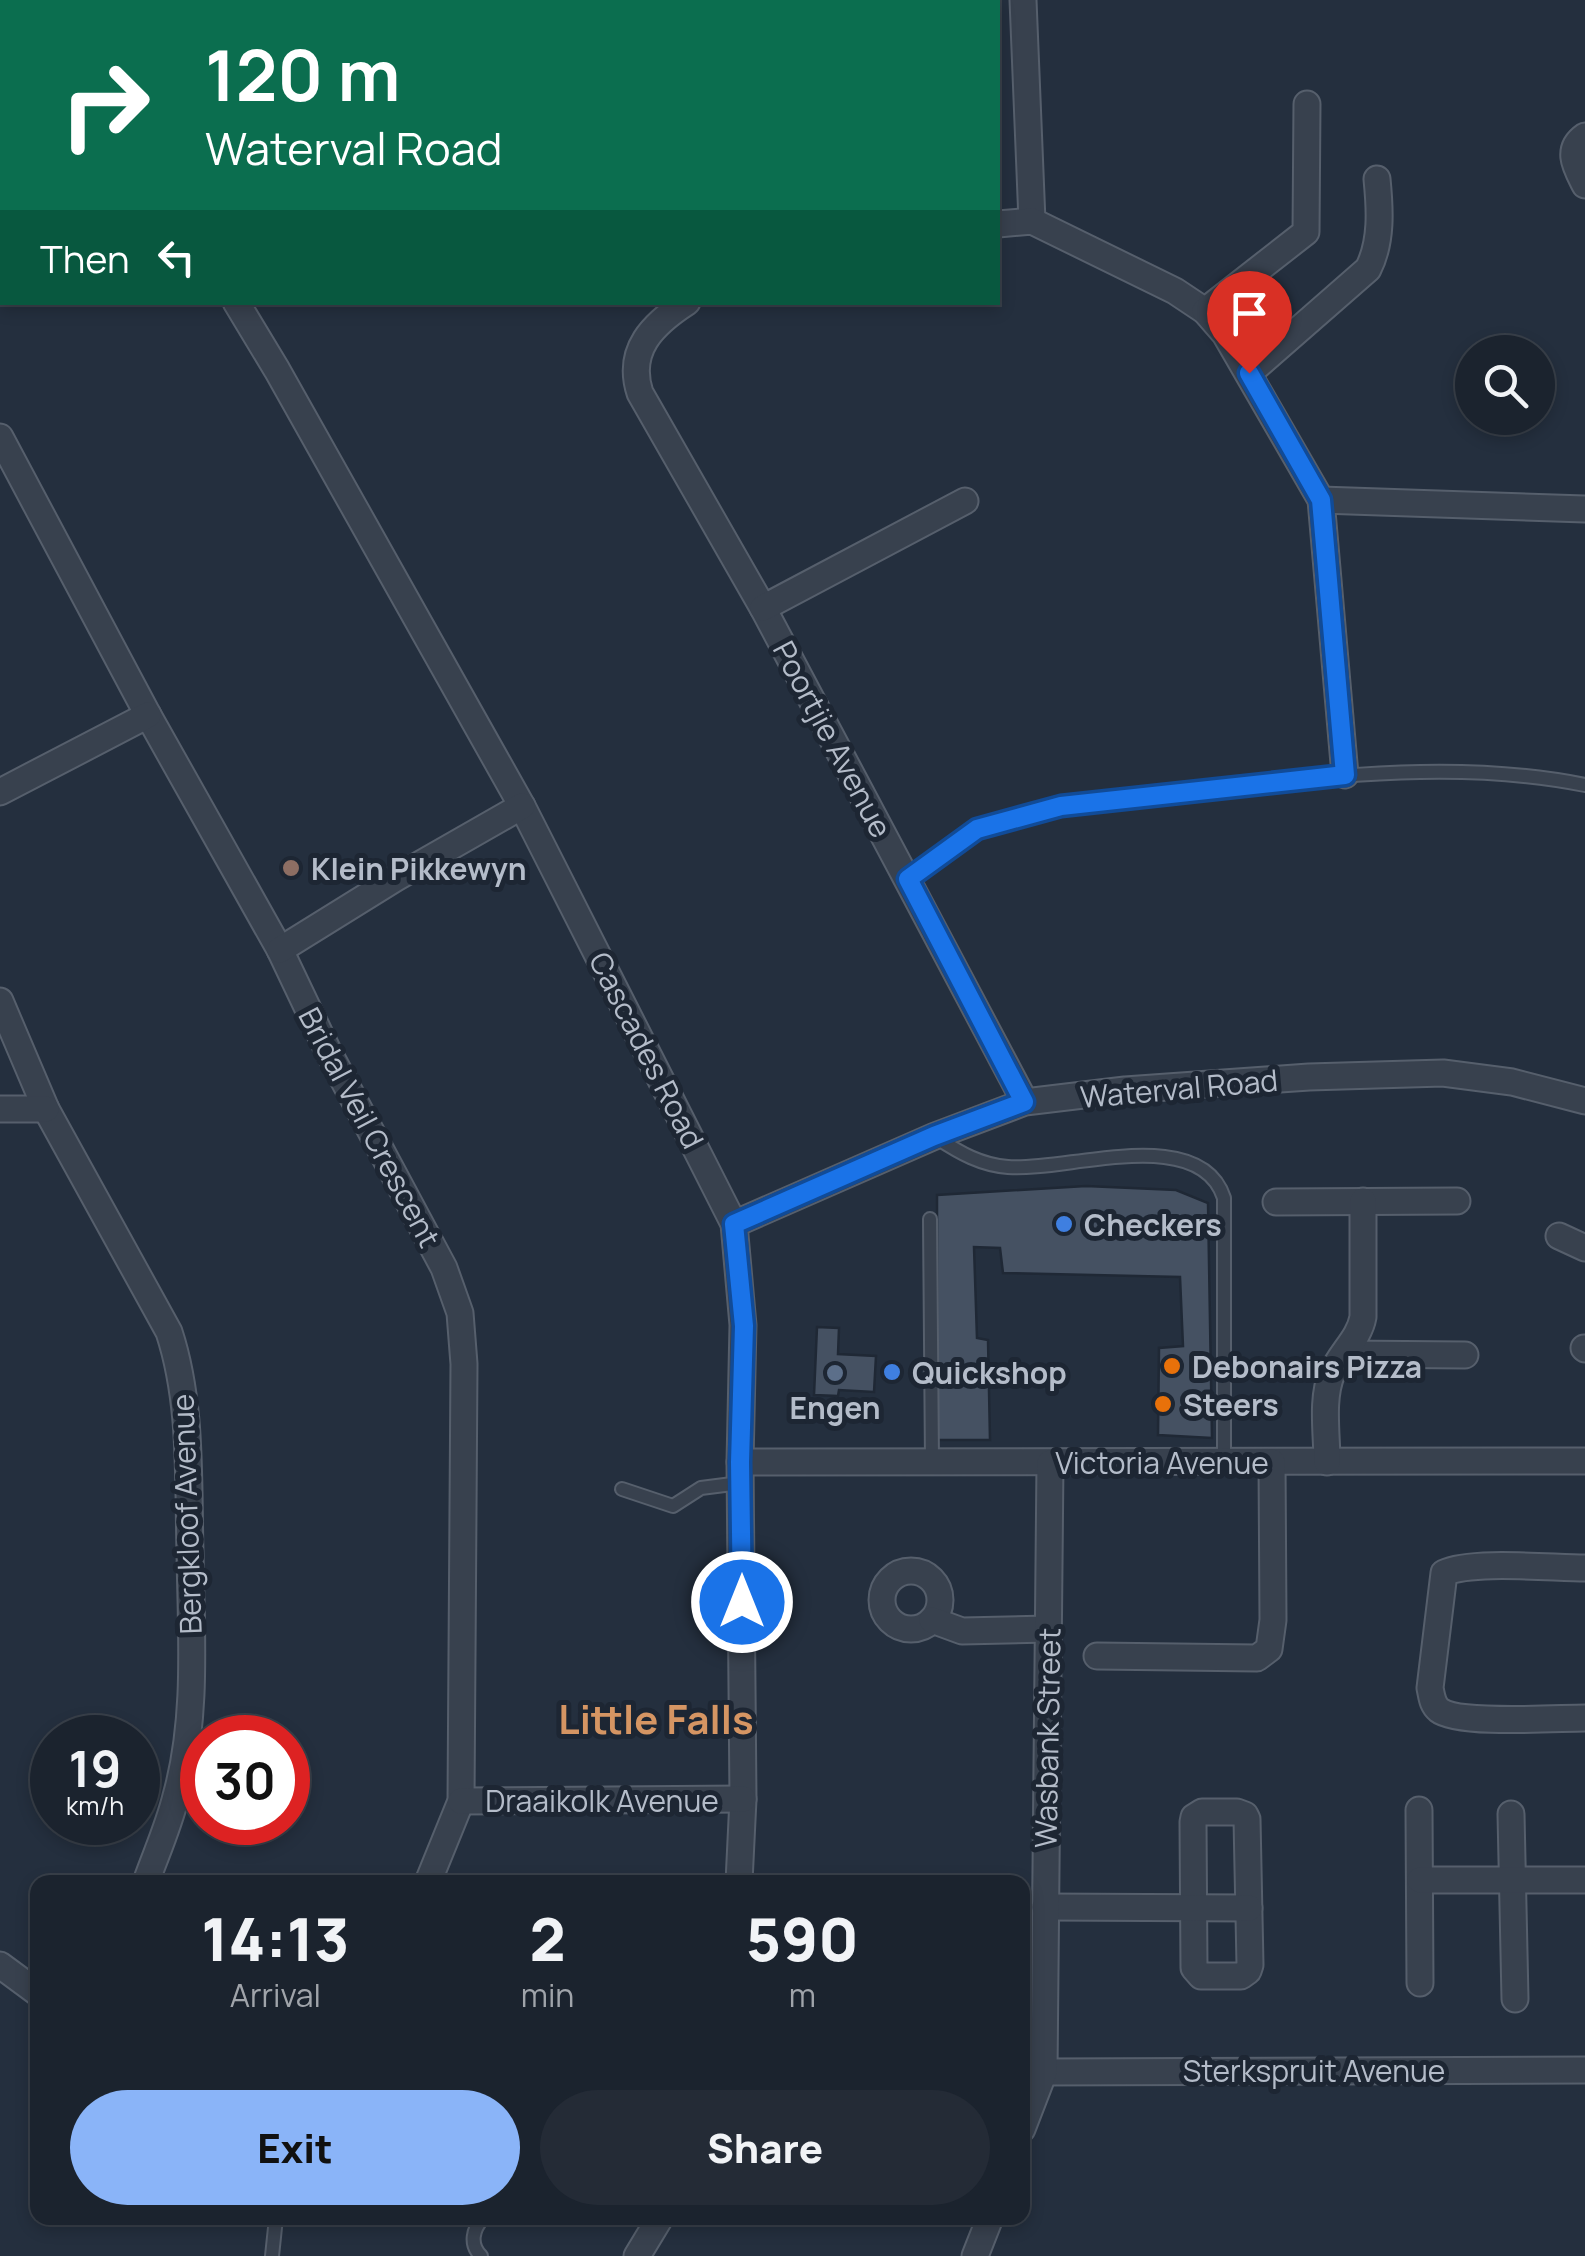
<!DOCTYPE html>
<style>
body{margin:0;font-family:Manrope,sans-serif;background:#242b36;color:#f1f3f6;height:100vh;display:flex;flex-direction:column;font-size:38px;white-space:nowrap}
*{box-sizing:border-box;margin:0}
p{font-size:32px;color:#a0a4aa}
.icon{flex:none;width:55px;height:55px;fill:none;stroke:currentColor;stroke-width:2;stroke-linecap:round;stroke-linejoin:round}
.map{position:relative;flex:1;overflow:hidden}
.side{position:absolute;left:30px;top:1875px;width:1000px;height:350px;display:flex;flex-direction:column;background:#1b232e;border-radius:20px;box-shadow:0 5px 15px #0003,0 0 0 2px #39404a}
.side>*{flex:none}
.top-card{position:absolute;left:0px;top:0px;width:1000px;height:305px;box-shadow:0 5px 15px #0003,0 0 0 2px #39404a;background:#0b6e4f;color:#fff;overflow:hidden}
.tools{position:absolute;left:1455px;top:335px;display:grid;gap:20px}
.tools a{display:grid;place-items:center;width:100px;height:100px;border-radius:50%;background:#1b232e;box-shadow:0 5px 15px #0003,0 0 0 2px #39404a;font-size:50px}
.speed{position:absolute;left:30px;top:1715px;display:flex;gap:20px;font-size:50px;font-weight:700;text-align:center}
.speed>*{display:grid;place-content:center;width:130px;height:130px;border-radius:50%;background:#1b232e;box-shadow:0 5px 15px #0003,0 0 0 2px #39404a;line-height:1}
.speed small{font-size:25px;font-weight:400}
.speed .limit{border:15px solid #d22;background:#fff;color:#111}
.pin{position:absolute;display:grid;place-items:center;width:85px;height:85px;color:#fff;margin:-102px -42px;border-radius:50% 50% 50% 0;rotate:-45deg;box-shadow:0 0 10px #0007}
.pin .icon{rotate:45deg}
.me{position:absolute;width:110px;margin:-55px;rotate:0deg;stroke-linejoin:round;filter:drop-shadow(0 0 8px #0008)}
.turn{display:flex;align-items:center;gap:35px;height:210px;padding:0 40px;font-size:45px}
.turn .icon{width:130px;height:130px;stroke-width:2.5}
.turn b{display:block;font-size:70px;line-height:85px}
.then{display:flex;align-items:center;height:95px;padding:0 40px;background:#0003;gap:20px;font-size:38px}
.eta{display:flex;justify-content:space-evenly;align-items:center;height:170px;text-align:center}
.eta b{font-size:60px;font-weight:800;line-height:70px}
.primary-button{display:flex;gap:20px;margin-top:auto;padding:20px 40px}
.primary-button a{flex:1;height:115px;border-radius:60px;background:#8ab4f8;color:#111;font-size:40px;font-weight:800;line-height:115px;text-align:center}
.primary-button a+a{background:#242b36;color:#f1f3f6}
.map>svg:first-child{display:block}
</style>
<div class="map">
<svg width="1585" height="2256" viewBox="0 0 1585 2256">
<rect width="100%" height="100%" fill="#242f3e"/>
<!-- building -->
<g fill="#455162" stroke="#1f2835" stroke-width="2.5">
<polygon points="1086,1186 1176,1190 1208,1203 1212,1438 1158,1435 1159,1348 1183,1346 1180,1277 1003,1273 1000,1248 974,1247 977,1338 988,1340 990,1440 937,1440 937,1195"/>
<polygon points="817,1327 839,1328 838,1354 876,1356 874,1392 839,1390 838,1396 814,1395"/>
</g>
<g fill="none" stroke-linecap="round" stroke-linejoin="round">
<!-- service casing -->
<g stroke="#565f6c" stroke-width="16">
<g id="service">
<path d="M908 879C929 862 951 842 975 830 1031 802 1101 801 1161 795 1301 780 1446 757 1585 785"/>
<path d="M937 1138C960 1153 981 1165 1008 1167 1065 1172 1200 1123 1224 1198V1463"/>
<polyline points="930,1219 932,1462"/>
<polyline points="622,1489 673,1506 701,1488 740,1483"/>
<polyline points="272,2256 276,2218"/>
<path d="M481 2256C469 2244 473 2229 483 2218"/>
</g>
</g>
<!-- minor casing -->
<g stroke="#565f6c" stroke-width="29">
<g id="minor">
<polyline points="429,0 431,2"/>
<polyline points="1023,0 1032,221"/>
<polyline points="657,2 661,0"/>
<polyline points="0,94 2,95"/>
<path d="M1585 136C1565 150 1576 167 1585 185"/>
<polyline points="998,224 1032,221 1175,291 1205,311 1225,334 1321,500 1345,775"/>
<polyline points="236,302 277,370 522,806 734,1224 743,1325 740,1462 743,1799 739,1882"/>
<path d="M687 302C653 324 626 350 640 393L763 608 1025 1102"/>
<polyline points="1205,311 1306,232 1307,104"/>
<path d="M1249 373 1368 269C1382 242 1380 209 1377 179"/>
<polyline points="0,437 148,715 280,950 329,1053 444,1268 460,1313 464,1364 461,1801 428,1882"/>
<polyline points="1321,500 1585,509"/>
<polyline points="763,608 965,501"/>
<polyline points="0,792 148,715"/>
<polyline points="280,950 396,878 522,806"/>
<path d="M0 1001 46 1109 169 1332C192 1402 188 1478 190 1552 191 1632 198 1718 176 1796 169 1825 156 1854 146 1882"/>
<polyline points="0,1109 46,1109"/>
<polyline points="1276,1202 1457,1201"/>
<polyline points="734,1224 935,1136 1025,1102 1125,1090 1309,1077 1443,1073 1512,1082 1585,1101"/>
<polyline points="1559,1236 1585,1248"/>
<polyline points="1584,1348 1585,1349"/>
<polyline points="1344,1354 1465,1355"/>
<polyline points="740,1462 1585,1461"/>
<path d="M1327 1462C1327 1434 1321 1399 1332 1373 1341 1352 1359 1339 1363 1317V1201"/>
<path d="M1585 1568C1552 1568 1471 1560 1444 1573L1430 1688C1432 1697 1432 1704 1439 1710 1458 1725 1557 1718 1585 1718"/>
<circle cx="911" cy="1600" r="29"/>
<polyline points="932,1620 962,1631 1048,1629"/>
<polyline points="1097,1656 1257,1658 1269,1649 1273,1620 1272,1462"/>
<polyline points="461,1801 743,1799"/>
<polyline points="1419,1810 1420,1983"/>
<polygon points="1202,1812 1237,1812 1245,1815 1247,1819 1250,1965 1248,1971 1241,1976 1201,1976 1194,1968 1193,1822 1194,1817"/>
<polyline points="1511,1814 1515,1999"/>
<polyline points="1420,1880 1585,1880"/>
<polyline points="1045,1907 1249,1908"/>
<polyline points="0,1965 38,1993"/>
<polyline points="1044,2072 1585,2070"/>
<polyline points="1022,2129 1044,2072 1050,1463"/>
<polyline points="637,2256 660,2218"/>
<polyline points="975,2256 990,2218"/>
</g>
</g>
<!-- service -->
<use href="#service" stroke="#38414e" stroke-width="12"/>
<!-- minor -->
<use href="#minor" stroke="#38414e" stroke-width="25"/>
</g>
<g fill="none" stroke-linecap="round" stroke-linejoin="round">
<!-- route casing -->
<g stroke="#114b97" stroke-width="25">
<polyline id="route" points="742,1602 740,1462 744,1326 734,1224 934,1136 1024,1102 908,879 977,829 1061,806 1345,775 1321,500 1249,373"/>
</g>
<!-- route -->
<use href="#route" stroke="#1a73e8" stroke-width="18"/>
</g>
<!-- markers -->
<circle fill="#8d6e63" stroke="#1d2633" stroke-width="4" cx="291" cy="868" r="10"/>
<g fill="#3f7fe0" stroke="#1d2633" stroke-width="4">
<circle cx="1064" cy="1224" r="10"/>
<circle cx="892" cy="1372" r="10"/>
</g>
<g fill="#e8710a" stroke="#1d2633" stroke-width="4">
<circle cx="1172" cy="1366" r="10"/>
<circle cx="1163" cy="1404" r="10"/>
</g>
<circle fill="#5c6f8a" stroke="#1d2633" stroke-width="4" cx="835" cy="1373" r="10"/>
<g text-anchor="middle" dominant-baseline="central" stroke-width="10" stroke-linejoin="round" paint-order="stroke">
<!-- street labels -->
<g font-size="30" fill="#b4bcc9" stroke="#1d2633">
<text transform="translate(833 739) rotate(62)">Poortjie Avenue</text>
<text transform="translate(647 1050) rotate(63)">Cascades Road</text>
<text transform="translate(1179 1088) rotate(-5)">Waterval Road</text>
<text transform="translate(370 1127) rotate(62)">Bridal Veil Crescent</text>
<text x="1162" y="1462">Victoria Avenue</text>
<text transform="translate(186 1514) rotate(-92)">Bergkloof Avenue</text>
<text transform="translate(1047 1738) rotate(-89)">Wasbank Street</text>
<text x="602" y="1800">Draaikolk Avenue</text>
<text x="1314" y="2070">Sterkspruit Avenue</text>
</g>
<!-- poi labels -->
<g font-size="30" font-weight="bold" fill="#b4bcc9" stroke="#1d2633" text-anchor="start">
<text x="311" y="868">Klein Pikkewyn</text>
<text x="1084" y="1224">Checkers</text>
<text x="1192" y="1366">Debonairs Pizza</text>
<text x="912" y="1372">Quickshop</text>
<text x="1183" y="1404">Steers</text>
<text x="835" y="1407" text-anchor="middle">Engen</text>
</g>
<!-- district labels -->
<g font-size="40" font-weight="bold" fill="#d59563" stroke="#1d2633">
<text x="656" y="1718">Little Falls</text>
</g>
</g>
</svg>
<div class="tools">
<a><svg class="icon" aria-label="search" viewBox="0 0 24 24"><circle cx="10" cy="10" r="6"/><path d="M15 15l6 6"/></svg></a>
</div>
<div class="speed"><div>19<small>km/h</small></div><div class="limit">30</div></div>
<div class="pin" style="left:1249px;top:373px;background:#d93025"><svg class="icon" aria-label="arrive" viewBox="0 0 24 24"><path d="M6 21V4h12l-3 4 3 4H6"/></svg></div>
<svg class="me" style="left:742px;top:1602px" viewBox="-20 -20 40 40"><circle r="17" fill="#1a73e8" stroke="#fff" stroke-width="3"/><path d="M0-11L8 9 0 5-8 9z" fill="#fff"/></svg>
<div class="top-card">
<div class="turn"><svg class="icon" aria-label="right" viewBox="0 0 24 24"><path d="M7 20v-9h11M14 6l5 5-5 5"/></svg><div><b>120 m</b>Waterval Road</div></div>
<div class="then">Then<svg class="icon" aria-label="left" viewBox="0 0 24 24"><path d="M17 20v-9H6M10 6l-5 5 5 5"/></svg></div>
</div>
<section class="side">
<div class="eta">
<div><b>14:13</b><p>Arrival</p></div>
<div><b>2</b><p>min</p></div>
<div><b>590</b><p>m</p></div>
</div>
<div class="primary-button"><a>Exit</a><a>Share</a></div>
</section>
</div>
